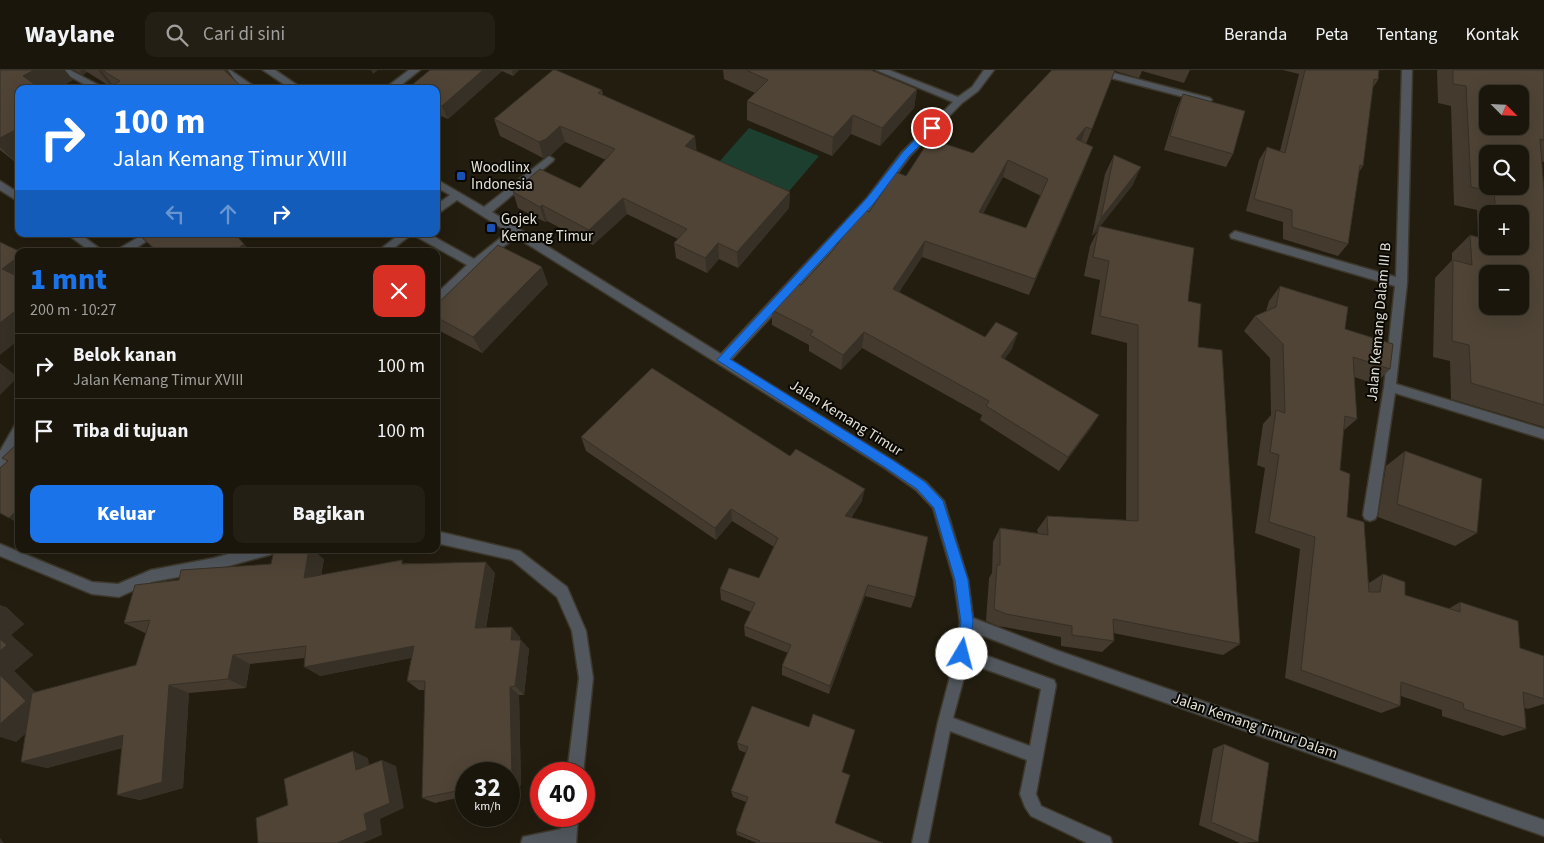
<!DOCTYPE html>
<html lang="id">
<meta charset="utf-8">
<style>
body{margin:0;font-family:"Source Sans 3",sans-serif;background:#231f14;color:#f1f3f6;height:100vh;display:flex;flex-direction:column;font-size:19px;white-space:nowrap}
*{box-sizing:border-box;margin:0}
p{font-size:16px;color:#9f9f9d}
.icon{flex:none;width:28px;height:28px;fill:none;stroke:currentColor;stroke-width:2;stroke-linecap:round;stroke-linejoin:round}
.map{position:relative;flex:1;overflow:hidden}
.drawer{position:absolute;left:15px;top:178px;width:425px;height:305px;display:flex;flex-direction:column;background:#1a160b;border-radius:10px;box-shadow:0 5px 20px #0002,0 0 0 1px #38352c}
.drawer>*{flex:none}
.guide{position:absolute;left:15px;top:15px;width:425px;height:152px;border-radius:10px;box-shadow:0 5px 20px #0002,0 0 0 1px #38352c;background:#1a73e8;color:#fff;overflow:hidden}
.needle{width:32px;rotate:114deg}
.tools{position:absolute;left:1479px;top:15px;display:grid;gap:10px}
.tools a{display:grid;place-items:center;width:50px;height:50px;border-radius:10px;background:#1a160b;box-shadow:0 5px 20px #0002,0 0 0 1px #38352c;font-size:25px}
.speed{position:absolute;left:455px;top:692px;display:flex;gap:10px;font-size:25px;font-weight:700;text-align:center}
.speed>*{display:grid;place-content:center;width:65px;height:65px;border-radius:50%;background:#1a160b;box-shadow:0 5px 20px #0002,0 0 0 1px #38352c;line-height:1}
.speed small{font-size:12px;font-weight:400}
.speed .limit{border:8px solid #d22;background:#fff;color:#111}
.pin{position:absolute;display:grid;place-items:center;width:42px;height:42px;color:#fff;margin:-21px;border:2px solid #fff;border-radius:50%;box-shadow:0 1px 5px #0007}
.me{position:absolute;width:55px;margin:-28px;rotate:8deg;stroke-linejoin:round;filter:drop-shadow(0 0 4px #0008)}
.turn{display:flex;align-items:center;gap:18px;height:105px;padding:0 15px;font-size:22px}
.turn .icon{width:65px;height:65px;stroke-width:2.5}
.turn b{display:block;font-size:35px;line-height:42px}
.lanes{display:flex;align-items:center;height:48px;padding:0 15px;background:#0003;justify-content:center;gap:25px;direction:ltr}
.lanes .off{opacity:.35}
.round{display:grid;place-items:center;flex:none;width:52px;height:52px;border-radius:10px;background:#231f14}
.summary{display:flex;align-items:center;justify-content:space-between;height:85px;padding:0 15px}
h1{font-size:30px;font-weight:800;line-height:38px;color:#1a73e8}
.button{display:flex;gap:10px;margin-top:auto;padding:10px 15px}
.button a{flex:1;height:58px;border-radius:10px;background:#1a73e8;color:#fff;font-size:20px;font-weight:800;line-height:58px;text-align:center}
.button a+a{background:#231f14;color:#f1f3f6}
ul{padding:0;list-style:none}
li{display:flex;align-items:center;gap:15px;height:65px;padding:0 15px;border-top:1px solid #38352c}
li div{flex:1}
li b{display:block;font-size:19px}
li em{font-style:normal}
header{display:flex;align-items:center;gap:30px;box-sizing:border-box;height:70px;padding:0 25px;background:#1a160b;border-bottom:1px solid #38352c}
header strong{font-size:24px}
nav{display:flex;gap:28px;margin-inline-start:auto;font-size:18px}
.search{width:350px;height:45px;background:#231f14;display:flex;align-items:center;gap:12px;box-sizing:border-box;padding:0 18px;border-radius:10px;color:#9f9f9d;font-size:19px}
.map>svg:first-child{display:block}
</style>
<header>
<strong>Waylane</strong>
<div class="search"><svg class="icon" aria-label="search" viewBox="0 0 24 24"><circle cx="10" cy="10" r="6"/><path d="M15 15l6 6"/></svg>Cari di sini</div>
<nav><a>Beranda</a><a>Peta</a><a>Tentang</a><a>Kontak</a></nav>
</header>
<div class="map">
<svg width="1544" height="773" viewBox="0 0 1544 773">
<rect width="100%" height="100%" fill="#221d0f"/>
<!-- green -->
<polygon fill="#1c3f2f" points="749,58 819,86 779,133 711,101"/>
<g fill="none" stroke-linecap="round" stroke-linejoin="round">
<!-- minor casing -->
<g stroke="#3d382b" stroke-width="3">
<g id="minor">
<polygon points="58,0 70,0 106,19 93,19"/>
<polygon points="218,0 230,0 258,19 246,19"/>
<polygon points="263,0 275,0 303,19 291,19"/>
<polygon points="409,0 420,0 396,19 384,19"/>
<path d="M876 0H889L958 27 972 17 984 0H994L978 21 962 33 910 86 875 134 731 290 894 391 926 412 944 431 968 510 973 548 1056 580 1544 750V766L1056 594 973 562 971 580 1054 610 1056 615 1036 724 1041 736 1110 767 1112 773H1087L1031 746 1025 737 1020 724 1027 690 950 661 928 773H912L938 652 956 584 960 552 954 510 933 438 916 420 886 399 516 167 491 186 440 234 436 235V224L467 195 417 167 416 164H429L474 189 508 162 457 130 436 145V135L450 125 436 117V109L484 137 549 86 554 89 553 91 492 142 721 284 867 128 902 82 953 32ZM968 593 1041 619 1030 676 953 648Z"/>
<polygon points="1086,0 1102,0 1210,28 1212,30 1207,33 1088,2"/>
<polygon points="1402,0 1412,0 1407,213 1396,314 1544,359 1544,369 1395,323 1377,445 1375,449 1370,451 1365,449 1363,445 1384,317 1395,216 1231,168 1230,165 1235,161 1396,207"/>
<polygon points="0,111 19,123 19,132 0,120"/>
<polygon points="67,164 80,164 103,181 90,181"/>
<polygon points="144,164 157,164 132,181 119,181 120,178"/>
<polygon points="400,164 412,164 390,181 378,181"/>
<polygon points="19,354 19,371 4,396 0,397 0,381 15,355"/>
<polygon points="436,461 520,481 567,517 586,561 593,608 583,704 567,704 579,608 572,561 557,527 512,490 436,473"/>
<polygon points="0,474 92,512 118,514 151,500 214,488 247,479 276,479 274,483 269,485 214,500 152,512 119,527 92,524 0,486"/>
<polygon points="562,746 578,746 576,773 521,773 523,767 561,759"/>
</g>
</g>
<!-- minor -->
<use href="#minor" fill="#51575d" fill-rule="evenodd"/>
</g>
<!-- wall -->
<g fill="#443a2e" fill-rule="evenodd">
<polygon points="0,0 73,10 57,19 19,19 15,92 0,80"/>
<polygon points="74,0 228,0 235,10 111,17 87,2 83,5"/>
<polygon points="430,0 519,0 513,6 502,1 448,49 436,44 436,19"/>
<polygon points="723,0 871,0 917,19 914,38 880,76 851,64 832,86 747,50 747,31 755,23 724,9"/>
<path d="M1052 0H1190L1184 13 1142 1 1139 8 1115 1 1086 74V95L1029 225 922 187 899 222 985 267 1012 279 1004 289 1099 345 1090 359 1059 401 980 350 982 345 862 278 841 300 809 281V275L772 255V240L801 215 869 142 973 83ZM1003 107 1041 126 1026 158 983 143Z"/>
<polygon points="1283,0 1379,0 1378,10 1372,19 1363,96 1359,102 1348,174 1338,186 1283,169 1283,152 1246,141 1259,90 1267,77 1280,81 1299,4"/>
<path d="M1438 0H1544V92H1542L1544 121V357L1451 329 1450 291 1433 287 1435 208 1452 190V183L1470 165 1478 167 1477 140 1454 135 1451 36 1438 33 1437 1ZM1488 144H1520V176H1488Z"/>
<polygon points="602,20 603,25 697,81 790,122 789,138 738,198 719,189 707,203 676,188 674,173 678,169 627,144 593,175 547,151 545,152 518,138 513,122 580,118 606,90 565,72 551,85 543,88 500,66 494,49"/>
<polygon points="1183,24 1233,84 1226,97 1164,80 1177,38"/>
<polygon points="1114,85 1141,97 1132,116 1100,156 1188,231 1198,277 1240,574 1223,585 1113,563 1114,571 1102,582 1061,576 1061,567 998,556 986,551 989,508 992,503 993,472 1000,458 1038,463 1037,460 1047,446 1126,450 1127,273 1091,264 1100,210 1084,206 1090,176 1098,160 1092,166 1105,104"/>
<polygon points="139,165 244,174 250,181 156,181"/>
<polygon points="548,214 482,283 438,260 436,257 436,235"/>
<polygon points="1280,216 1345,259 1390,299 1375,314 1354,307 1357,349 1343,361 1340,400 1347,447 1369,513 1383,504 1405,525 1448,539 1460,532 1520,578 1544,586 1544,634 1528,639 1525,638 1526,659 1503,666 1442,646 1442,640 1401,626 1400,636 1381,643 1285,608 1300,479 1255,463 1265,398 1257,395 1263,354 1271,345 1270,288 1244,261 1255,246 1266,241 1269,231"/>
<polygon points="581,367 790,386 862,431 851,448 915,527 911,538 865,526 829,624 782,605 782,596 788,583 745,566 744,556 751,542 721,530 720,519 759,508 774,477 732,451 716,470 586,381"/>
<polygon points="1405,381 1477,463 1455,476 1378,447 1386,396"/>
<polygon points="324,489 321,505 406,493 495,503 486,558 520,567 520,570 521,570 529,579 524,625 519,625 521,716 509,718 509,704 466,704 466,726 435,733 422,728 425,620 419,620 407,611 411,588 320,606 305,588 250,594 246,618 189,623 183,718 140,730 117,725 122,678 47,698 21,692 26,663 16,672 6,537 24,554 11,565 33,585 14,601 35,622 136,595 146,563 145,563 124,553 179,510 271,494"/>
<polygon points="737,673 842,702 835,753 883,773 757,773 737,765 736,761 746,732 733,727 731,721 746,683 739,680"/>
<polygon points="1224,674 1258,772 1240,773 1199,755 1213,679"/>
</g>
<!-- shaded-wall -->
<g fill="#373026">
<polygon points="34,0 65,0 73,10 57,19 35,19 23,6"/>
<polygon points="79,0 85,0 87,2 83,5"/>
<polygon points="98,0 101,0 114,16 112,18"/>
<polygon points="224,0 228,0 239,17"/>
<polygon points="371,0 378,0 373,4"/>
<polygon points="483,0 501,0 502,1 448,49 442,36"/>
<polygon points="512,0 519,0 513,6"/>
<polygon points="917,19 914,38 880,76 882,58"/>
<polygon points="853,45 851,64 832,86 833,67"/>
<polygon points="560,56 565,72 551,85 543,88 539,72"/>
<polygon points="1086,57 1080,75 1076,69"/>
<polygon points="19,58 19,90 15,92 0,77 0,68"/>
<polygon points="695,66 697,83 685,76"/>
<polygon points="1093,77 1086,95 1029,225 1035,209"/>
<polygon points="1008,90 1003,107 975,159 979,142"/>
<polygon points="1141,97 1132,116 1099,158 1099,156 1098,160 1092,166 1101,148"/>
<polygon points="790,122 789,138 738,198 737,182"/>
<polygon points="623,128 627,144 593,175 589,160"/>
<polygon points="542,135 547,151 545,152 540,137"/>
<polygon points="925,171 922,187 891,235 893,219"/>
<polygon points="718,173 719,189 707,203 705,188"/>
<polygon points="244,174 250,181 234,181"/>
<polygon points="19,186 19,213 2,199"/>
<polygon points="542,197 548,214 482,283 473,267"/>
<polygon points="19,238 19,270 0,285 0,253"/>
<polygon points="864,262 862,278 841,300 843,285"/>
<polygon points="1018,263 1012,279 995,302 1001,287"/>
<polygon points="0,293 18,307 0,325"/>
<polygon points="1099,345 1090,359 1059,401 1068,387"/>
<polygon points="865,419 862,431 843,458 845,446"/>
<polygon points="731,439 732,451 716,470 715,458"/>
<polygon points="16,441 19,442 19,454 9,448"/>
<polygon points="82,479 91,479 88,482"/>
<polygon points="309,479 312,479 324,489 319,519 304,508"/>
<polygon points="486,492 495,503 484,568 475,558"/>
<polygon points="868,515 865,526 829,624 830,616"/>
<polygon points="0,535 6,537 24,554 11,565 33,585 14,601 52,639 16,672 0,667"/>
<polygon points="512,557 520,567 519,579 511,570"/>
<polygon points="521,570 529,579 524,625 515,616"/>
<polygon points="414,576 425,585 320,606 304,597"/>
<polygon points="233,585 250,594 246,618 228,609"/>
<polygon points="169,615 189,623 183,718 140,730 117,725"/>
<polygon points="510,617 519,625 521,716 512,710"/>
<polygon points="123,665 145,672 47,698 21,692"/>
<polygon points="353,681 368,688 371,706 356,700"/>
<polygon points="382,690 396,696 404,738 380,749 382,765 363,773 337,773 364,744"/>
<polygon points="0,768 4,773 0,773"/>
</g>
<!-- building -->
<g fill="#4f4436" stroke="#373026" fill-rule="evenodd">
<polygon points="0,0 34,0 23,6 41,19 19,19 19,58 0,68"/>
<polygon points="102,0 224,0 244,19 107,19 120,11"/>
<polygon points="430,0 483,0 442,36 436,33 436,19 407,19"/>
<polygon points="553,0 556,0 602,20 598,23 695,66 685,76 790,122 737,182 718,173 705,188 674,173 687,159 623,128 589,160 542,135 540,137 513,122 540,99 580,118 615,79 560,56 546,69 539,72 494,49"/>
<polygon points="746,0 871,0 917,19 882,58 853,45 833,67 747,31 768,10"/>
<path d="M1052 0H1115L1092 59 1086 57 1076 69 1093 77 1035 209 925 171 893 219 985 267 996 252 1018 263 1001 287 1099 345 1068 387 986 336 989 331 864 262 843 285 810 265 813 261 772 240 795 212 801 215 833 180 863 139 869 142 896 102 906 106 930 69 973 83ZM1008 90 1048 109 1026 158 979 142Z"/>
<polygon points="1305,0 1379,0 1378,10 1374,9 1363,96 1360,95 1348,174 1292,157 1292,140 1254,129 1267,77 1285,83"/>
<path d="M1453 0H1544V70L1540 69 1544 121V335L1471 313 1469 275 1452 271 1453 190 1472 195 1470 165 1488 170V176H1520V144H1496L1494 122 1471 117 1466 16 1453 14ZM1488 24H1520V56H1488ZM1488 84H1520V116H1488ZM1488 204H1520V236H1488Z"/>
<polygon points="1183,24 1245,41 1233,84 1170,66"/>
<polygon points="1114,85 1141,97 1101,148"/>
<polygon points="1099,156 1194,178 1188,231 1201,234 1198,277 1222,280 1240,574 1113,549 1114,571 1072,565 1072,556 1006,544 994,539 997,495 1000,495 1000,458 1048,465 1047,446 1138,451 1138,255 1100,246 1109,191 1093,187"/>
<polygon points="141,164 235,164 244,174 234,181 157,181 139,165"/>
<polygon points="0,172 19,181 19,186 2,199 19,207 19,238 0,253"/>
<polygon points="498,175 542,197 473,267 436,247 436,235"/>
<polygon points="1280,216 1348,237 1345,259 1393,274 1390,299 1353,287 1357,349 1345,346 1340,400 1350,404 1347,447 1364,452 1369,522 1380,522 1383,504 1405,512 1405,525 1460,542 1460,532 1518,551 1520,578 1544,586 1544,629 1523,622 1526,659 1464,639 1463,633 1401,612 1400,636 1301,600 1315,467 1269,452 1279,385 1270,382 1276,340 1285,343 1283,274 1255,246 1276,237"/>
<polygon points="652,298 790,386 796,379 865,419 845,446 928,467 915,527 868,515 830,616 782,596 791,575 744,556 755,533 720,519 729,498 759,508 778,468 731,439 715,458 581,367"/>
<polygon points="19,372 19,442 16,441 9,448 0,443 0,398 8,391 2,388"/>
<polygon points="1405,381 1482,409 1477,463 1397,434"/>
<polygon points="288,479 309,479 304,508 402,490 402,494 486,492 475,558 512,557 511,570 521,570 515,616 510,617 512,710 509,711 509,704 466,704 466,719 422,728 425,611 407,611 414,576 304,597 306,576 233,585 228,609 169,615 162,712 117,725 123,665 21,692 32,623 136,595 150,550 124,553 135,515 179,510 181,500 271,494 274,480"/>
<polygon points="0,569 7,575 0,581"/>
<polygon points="0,605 26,631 0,654"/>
<polygon points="752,636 809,657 813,644 855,660 842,702 850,705 835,753 883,773 759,773 760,771 736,761 748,727 731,721 748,677 737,673"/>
<polygon points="1224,674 1269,693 1258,772 1211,752"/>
<polygon points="353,681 356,700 382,690 390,733 364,744 367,760 337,773 258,773 256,748 288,735 284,709"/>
</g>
<!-- route -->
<polygon fill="#1a73e8" stroke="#114b97" points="929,55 937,58 909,86 874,133 730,289 894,391 925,412 943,431 968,510 973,552 969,584 967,588 962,590 958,588 956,584 961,552 955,510 934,438 917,419 886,398 717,290 867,128 903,82"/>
<!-- markers -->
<g fill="#1a4fb4" stroke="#0a0803" stroke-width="2">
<rect x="456" y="101" width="10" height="10" rx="2.5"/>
<rect x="486" y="153" width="10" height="10" rx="2.5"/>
</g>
<g text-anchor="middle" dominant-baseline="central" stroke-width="4" stroke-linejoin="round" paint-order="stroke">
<!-- poi labels -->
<g font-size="15" fill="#e4e1d8" stroke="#0a0803" text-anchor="start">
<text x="471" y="97">Woodlinx<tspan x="471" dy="17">Indonesia</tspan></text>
<text x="501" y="149">Gojek<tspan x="501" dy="17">Kemang Timur</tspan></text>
</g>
<!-- street labels -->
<g font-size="15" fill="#e4e1d8" stroke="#0a0803">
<text transform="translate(1379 252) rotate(-85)">Jalan Kemang Dalam III B</text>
<text transform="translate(846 348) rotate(32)">Jalan Kemang Timur</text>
<text transform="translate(1255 656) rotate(19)">Jalan Kemang Timur Dalam</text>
</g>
</g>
</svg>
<div class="tools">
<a><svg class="needle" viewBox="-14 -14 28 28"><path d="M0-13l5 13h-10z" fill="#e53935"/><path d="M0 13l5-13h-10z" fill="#9f9f9d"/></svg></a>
<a><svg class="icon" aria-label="search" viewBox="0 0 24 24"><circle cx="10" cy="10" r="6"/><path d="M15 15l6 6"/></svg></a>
<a>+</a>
<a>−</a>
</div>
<div class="speed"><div>32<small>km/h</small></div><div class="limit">40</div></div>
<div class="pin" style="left:932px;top:58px;background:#d93025"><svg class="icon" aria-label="arrive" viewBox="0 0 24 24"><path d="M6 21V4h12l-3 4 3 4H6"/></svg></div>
<svg class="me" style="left:962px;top:584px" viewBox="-20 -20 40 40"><circle r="19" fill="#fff"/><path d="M0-13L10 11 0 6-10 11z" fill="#1a73e8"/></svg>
<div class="guide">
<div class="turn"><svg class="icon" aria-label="right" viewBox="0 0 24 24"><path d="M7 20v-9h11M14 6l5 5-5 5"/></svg><div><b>100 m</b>Jalan Kemang Timur XVIII</div></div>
<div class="lanes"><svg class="icon off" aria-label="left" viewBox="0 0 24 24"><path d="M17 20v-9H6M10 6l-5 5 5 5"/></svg><svg class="icon off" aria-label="ahead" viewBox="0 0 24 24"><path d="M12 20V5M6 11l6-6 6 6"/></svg><svg class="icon" aria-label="right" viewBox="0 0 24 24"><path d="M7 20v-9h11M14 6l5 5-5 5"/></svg></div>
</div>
<section class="drawer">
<div class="summary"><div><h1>1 mnt</h1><p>200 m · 10:27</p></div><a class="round" style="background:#d93025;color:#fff"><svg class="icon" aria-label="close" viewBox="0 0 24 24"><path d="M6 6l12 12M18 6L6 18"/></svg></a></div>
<ul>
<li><svg class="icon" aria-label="right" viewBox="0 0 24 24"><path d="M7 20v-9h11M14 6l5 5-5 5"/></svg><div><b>Belok kanan</b><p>Jalan Kemang Timur XVIII</p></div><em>100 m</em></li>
<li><svg class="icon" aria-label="arrive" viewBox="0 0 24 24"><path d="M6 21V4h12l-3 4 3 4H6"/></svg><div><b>Tiba di tujuan</b></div><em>100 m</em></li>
</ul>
<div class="button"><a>Keluar</a><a>Bagikan</a></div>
</section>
</div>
